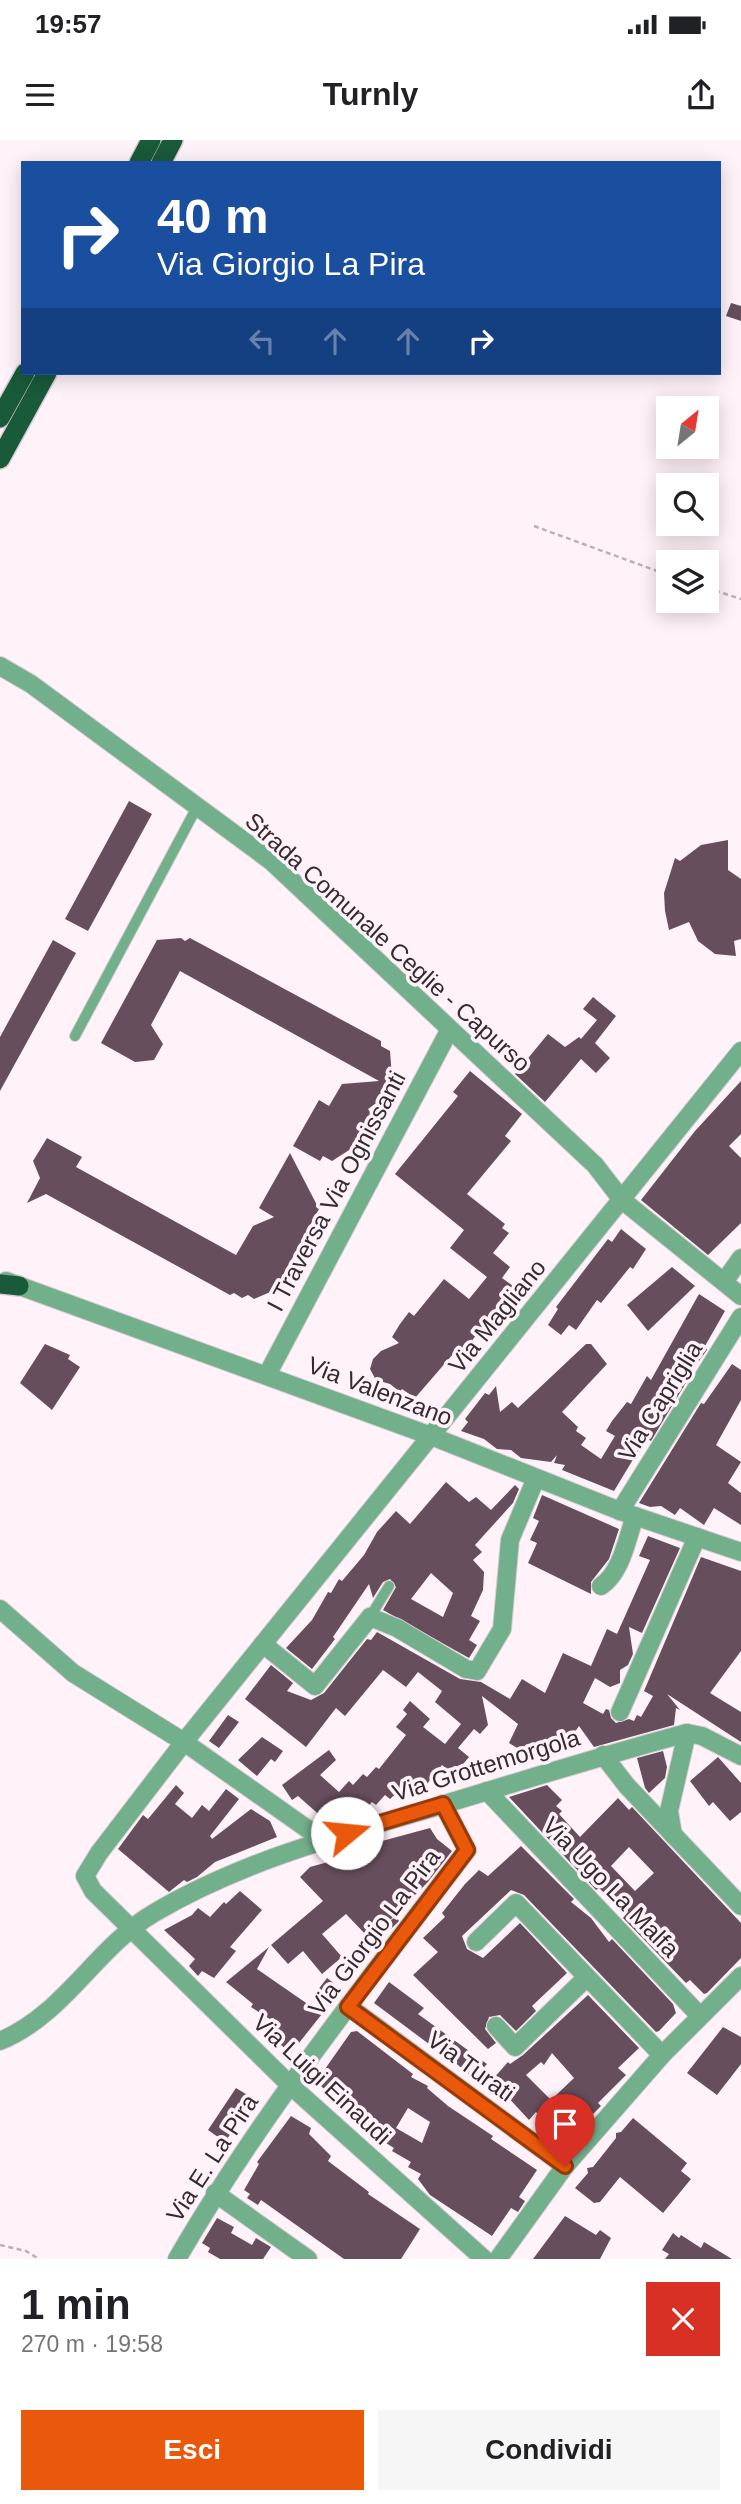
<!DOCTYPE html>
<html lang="it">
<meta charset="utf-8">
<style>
body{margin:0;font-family:Helvetica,sans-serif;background:#f6f6f6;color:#202124;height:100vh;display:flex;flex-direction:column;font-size:26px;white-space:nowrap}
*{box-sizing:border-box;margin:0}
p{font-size:23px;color:#757577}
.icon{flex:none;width:38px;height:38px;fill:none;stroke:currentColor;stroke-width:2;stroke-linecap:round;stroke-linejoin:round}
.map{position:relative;height:2119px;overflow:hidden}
.drawer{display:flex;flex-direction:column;background:#fff;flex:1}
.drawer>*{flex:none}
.hud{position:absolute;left:21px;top:21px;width:700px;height:214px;border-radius:0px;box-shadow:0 4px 18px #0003;background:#1a4fa0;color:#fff;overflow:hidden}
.needle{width:46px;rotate:30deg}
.controls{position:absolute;left:656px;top:256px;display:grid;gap:14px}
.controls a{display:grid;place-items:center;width:63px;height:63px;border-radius:0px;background:#fff;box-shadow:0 4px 18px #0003;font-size:35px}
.pin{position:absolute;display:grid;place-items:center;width:60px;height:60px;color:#fff;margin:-72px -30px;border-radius:50% 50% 50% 0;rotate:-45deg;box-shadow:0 0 7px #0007}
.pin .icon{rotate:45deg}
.me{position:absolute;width:77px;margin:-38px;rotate:73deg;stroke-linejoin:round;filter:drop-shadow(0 0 5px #0008)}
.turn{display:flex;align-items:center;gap:24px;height:147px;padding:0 21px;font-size:32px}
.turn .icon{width:91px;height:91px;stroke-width:2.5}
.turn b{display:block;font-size:49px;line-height:60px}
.lanes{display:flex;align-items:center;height:66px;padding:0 21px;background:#0003;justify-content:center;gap:35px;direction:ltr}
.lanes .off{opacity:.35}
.round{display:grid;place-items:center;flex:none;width:74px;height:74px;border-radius:0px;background:#f6f6f6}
.headline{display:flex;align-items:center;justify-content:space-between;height:119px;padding:0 21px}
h1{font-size:42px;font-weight:700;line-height:52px}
.primary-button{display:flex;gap:14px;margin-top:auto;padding:14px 21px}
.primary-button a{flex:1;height:80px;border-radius:0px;background:#ea580c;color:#fff;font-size:28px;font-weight:700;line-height:80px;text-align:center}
.primary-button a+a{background:#f6f6f6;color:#202124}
.status{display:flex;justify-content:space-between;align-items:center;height:49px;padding:0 35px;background:#fff;direction:ltr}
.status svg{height:19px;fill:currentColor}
header{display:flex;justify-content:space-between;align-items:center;height:91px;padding:0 21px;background:#fff;font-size:32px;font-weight:700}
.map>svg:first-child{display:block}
</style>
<div class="status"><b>19:57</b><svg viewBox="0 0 49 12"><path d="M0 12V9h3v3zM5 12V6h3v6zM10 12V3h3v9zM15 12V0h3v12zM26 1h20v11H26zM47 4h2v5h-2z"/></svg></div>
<header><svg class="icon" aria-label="menu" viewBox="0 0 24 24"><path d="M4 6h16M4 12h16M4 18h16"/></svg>Turnly<svg class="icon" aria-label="share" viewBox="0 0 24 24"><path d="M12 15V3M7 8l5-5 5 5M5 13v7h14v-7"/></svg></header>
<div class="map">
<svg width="741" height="2119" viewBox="0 0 741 2119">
<rect width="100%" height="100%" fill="#fff2f9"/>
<!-- building -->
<g fill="#674e5c" fill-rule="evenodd">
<polygon points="731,163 741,166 741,181 726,176"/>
<polygon points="129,661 152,674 88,791 65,779"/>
<polygon points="728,700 728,730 741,739 741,799 734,801 736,816 715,814 698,801 689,782 669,790 665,771 664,753 675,718 680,721 701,705"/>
<polygon points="181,798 185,801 190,798 381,901 381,906 390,911 392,937 378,962 368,969 372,975 354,1007 332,1021 323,1016 320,1021 293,1006 319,960 329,966 342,944 379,941 180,831 151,885 163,904 154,920 135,922 101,903 157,800"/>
<polygon points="53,800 76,813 0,951 0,897"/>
<polygon points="593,857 616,876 595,903 610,918 596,933 581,919 545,962 515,934 548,894 565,907 579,897 581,899 597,880 583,869"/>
<polygon points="470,931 522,974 505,996 511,1001 467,1054 505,1084 502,1088 509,1093 493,1113 510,1127 502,1138 513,1146 465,1210 460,1206 415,1258 402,1249 400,1252 390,1244 376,1240 370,1229 373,1219 381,1211 399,1203 392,1197 400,1184 409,1172 414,1176 444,1139 469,1159 487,1137 450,1108 464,1090 395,1034 458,956 453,952"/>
<polygon points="741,941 741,994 729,1006 741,1018 741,1083 708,1115 641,1060 695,991"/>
<polygon points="47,998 82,1017 76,1027 236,1115 253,1086 274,1077 259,1068 290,1013 319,1069 275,1150 254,1159 248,1155 242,1158 234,1153 230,1155 46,1054 27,1063 40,1038 33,1021"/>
<polygon points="621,1089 646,1109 633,1129 630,1127 601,1163 597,1160 576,1190 569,1185 561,1195 548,1185 558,1169 556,1167 608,1099 612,1102"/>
<polygon points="672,1127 695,1146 648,1191 627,1165"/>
<polygon points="699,1154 725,1171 705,1206 707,1210 685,1240 687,1241 651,1301 646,1298 614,1351 562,1330 565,1325 554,1323 557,1315 551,1322 521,1318 511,1310 497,1309 484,1299 461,1291 468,1282 465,1279 485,1253 489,1255 496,1246 500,1272 512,1262 518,1268 586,1204 591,1204 607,1224 562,1272 578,1287 576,1291 586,1298 581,1305 601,1319 615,1296 606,1291 612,1281 627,1262 631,1264 647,1236 651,1240"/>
<polygon points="45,1204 70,1215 68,1219 80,1227 52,1270 20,1243"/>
<polygon points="732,1224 741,1230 741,1260 716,1305 741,1322 728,1343 741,1353 741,1385 714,1368 704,1385 680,1368 675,1375 661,1366 650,1367 639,1363 701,1263 704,1264"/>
<path d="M446 1342 469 1362 476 1357 491 1370 515 1345 519 1349 513 1363 475 1405 482 1412 473 1420 484 1432 483 1450 471 1476 480 1481 469 1500 477 1505 469 1518 383 1470 396 1447 390 1439 383 1442 373 1458 369 1444 333 1497 335 1499 312 1529 286 1508 312 1480 328 1452 331 1453 339 1439 342 1441 364 1415 377 1392 396 1371 410 1384ZM431 1433 453 1453 443 1477 411 1459Z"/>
<polygon points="542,1355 619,1389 609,1419 591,1442 591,1454 528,1423 537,1403 530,1400 539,1381 533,1378"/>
<polygon points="648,1396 680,1408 642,1493 629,1487 633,1514 628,1525 620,1530 620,1543 610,1547 595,1538 583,1563 603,1574 606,1569 609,1570 611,1578 616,1583 629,1579 634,1581 637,1575 641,1577 653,1556 644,1551 701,1417 741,1431 741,1511 710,1553 741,1572 741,1602 667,1554 680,1570 676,1568 674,1585 594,1607 579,1586 561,1612 545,1602 536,1615 533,1612 530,1616 509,1603 518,1584 482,1556 488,1585 480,1594 474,1589 458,1608 469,1617 454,1635 442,1625 423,1649 411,1640 390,1659 385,1655 376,1665 372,1662 362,1673 358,1669 345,1682 332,1686 298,1656 292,1660 282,1645 329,1610 336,1620 320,1635 339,1652 349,1641 353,1645 363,1634 367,1637 376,1627 379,1629 406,1595 396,1587 407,1574 403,1570 410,1561 430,1579 423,1587 445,1604 461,1584 435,1562 442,1551 418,1532 406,1547 383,1530 345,1576 336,1568 306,1607 245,1559 271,1525 293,1543 287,1551 311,1560 324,1553 367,1499 371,1500 377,1492 460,1539 481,1542 510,1559 522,1539 545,1553 563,1513 591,1526 607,1489 617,1494 650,1420 639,1416"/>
<polygon points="228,1575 239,1582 219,1608 209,1601"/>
<polygon points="262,1597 283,1611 275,1622 271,1619 257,1636 238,1620"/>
<polygon points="663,1611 667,1627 665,1638 649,1653 645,1648 637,1618"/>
<polygon points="718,1617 741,1643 741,1672 730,1681 713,1662 709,1666 690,1641"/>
<polygon points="176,1645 184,1653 175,1664 192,1678 202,1665 209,1671 226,1649 239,1659 210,1696 212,1699 251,1669 270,1681 277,1697 215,1722 197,1737 187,1742 184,1740 169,1752 118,1709 143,1675 148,1679"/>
<path d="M547 1645 562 1660 556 1666 562 1671 559 1674 580 1697 618 1658 629 1670 632 1667 741 1783V1818L707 1853 704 1854 690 1840 686 1843 623 1778 626 1774 599 1748 596 1750 509 1657ZM629 1707 654 1733 635 1751 611 1726Z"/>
<polygon points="430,1688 437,1699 452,1711 427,1743 389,1781 396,1777 399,1781 375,1805 368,1809 360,1800 367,1796 346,1774 322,1794 342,1817 322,1834 303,1811 288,1824 271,1805 323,1761 300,1737 310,1727 339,1719 348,1709 347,1705 359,1701 360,1707"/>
<polygon points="521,1706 574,1759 571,1762 591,1778 609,1802 612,1799 673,1864 676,1873 659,1891 656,1892 524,1755 511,1750 462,1796 467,1809 483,1818 520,1783 567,1833 532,1866 536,1871 516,1891 500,1875 489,1877 485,1889 496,1903 488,1909 413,1835 438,1812 423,1798 445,1777 442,1773 465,1744 479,1730 488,1736"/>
<polygon points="240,1751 262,1770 230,1807 236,1811 214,1838 202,1831 198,1836 189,1826 195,1819 164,1790 192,1775 198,1768 210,1777 224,1762 226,1764"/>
<polygon points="269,1807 257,1829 322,1874 291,1913 271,1897 279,1885 251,1867 253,1864 226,1842"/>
<polygon points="327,1838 340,1848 325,1869 314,1855"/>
<polygon points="389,1842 424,1868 418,1874 487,1924 474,1939 435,1905 433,1907 374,1863"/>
<path d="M588 1855 639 1908 618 1928 626 1935 598 1963 601 1966 587 1980 580 1973 558 1995 536 1972 529 1980 492 1940 508 1922 510 1924 523 1915ZM552 1913 574 1938 551 1960 526 1935 541 1922 544 1925Z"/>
<polygon points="723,1887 741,1897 741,1924 717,1955 687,1933"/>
<path d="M357 1891 413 1934 411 1937 428 1946 427 1948 448 1966 493 1996 491 1999 537 2030 519 2057 525 2061 518 2072 511 2068 492 2096 430 2055 418 2039 421 2034 408 2027 411 2022 392 2011 394 2008 368 1992 319 1944 318 1939 351 1892ZM408 1968 430 1982 422 2003 396 1988Z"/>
<polygon points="236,1948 254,1959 225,2002 208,1990"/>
<polygon points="291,1976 311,1988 309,1994 331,2016 328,2021 369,2052 368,2054 420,2089 401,2119 344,2119 261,2060 258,2065 247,2058 250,2054 244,2050 259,2024 257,2022"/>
<polygon points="633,1978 687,2023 681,2031 691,2039 663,2073 620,2037 600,2062 594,2063 575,2048 588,2033 587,2028 593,2027 616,1998 616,1993 621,1992"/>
<polygon points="565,2076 596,2095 600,2090 611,2098 600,2119 533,2119"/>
<polygon points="217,2078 234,2087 231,2093 252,2105 256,2098 271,2107 263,2119 220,2119 208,2112 210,2108 202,2103"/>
<polygon points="673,2093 679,2098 681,2095 701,2108 704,2102 732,2119 665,2119 669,2114 662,2110"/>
</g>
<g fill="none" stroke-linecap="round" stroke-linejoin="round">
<!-- service casing -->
<g stroke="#dbced5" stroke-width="12">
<g id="service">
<polyline points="75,896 198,665"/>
<polyline points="370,1477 389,1446"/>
</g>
</g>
<!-- minor casing -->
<g stroke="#dbced5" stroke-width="20">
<g id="minor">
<polyline points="0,526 31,544 271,721 595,1025 622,1060 741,1156"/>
<polyline points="724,1142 741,1118"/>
<polyline points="267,1235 449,891"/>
<polyline points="620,1371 741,1177"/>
<path d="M601 1446C622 1432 627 1398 635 1376"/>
<polyline points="0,1469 73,1533 184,1602 323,1700"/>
<polyline points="263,1504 315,1546 370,1477 397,1488 466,1529 477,1531 502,1489 510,1400 536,1338"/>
<polyline points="620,1572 697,1397"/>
<polyline points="603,1615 627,1646 741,1766"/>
<polyline points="487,1651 700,1876"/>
<polyline points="673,1695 669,1671 687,1593"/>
<polyline points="476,1802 516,1763 662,1915"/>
<polyline points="348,1866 565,2026"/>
<polyline points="496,1886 515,1907 586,1838"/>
<path d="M0 1901C64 1875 96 1807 154 1773 240 1722 337 1696 432 1668 517 1642 601 1616 687 1593L702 1596 741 1616"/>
<polyline points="215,2053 308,2119"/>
<path d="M177 2119C261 1974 366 1843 467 1710L443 1664"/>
<polyline points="484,2119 290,1945 93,1751 85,1736 99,1713 184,1602 741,911"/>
<polyline points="498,2119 565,2026 662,1915 741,1836"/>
</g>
</g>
<!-- tertiary casing -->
<g stroke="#dbced5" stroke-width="20">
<polyline id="tertiary" points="6,1141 431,1296 620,1371 741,1412"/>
</g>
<!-- trunk casing -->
<g stroke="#dbced5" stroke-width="22">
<g id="trunk">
<polyline points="139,23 151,0"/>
<polyline points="161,23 173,0"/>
<polyline points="0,278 25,233"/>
<polyline points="0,319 47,233"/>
<polyline points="0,1144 19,1146"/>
</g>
</g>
<!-- path -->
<g stroke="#bdb0b7" stroke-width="2.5" stroke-dasharray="5 3.5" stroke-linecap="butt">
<polyline points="534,386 668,435"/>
<polyline points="707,448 741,459"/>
<polyline points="0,2105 26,2111 39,2119"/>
</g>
<!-- service -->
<use href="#service" stroke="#72af8b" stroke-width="10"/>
<!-- minor -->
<use href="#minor" stroke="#72af8b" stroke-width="18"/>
<!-- tertiary -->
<use href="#tertiary" stroke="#72af8b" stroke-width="18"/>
<!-- trunk -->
<use href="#trunk" stroke="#195a3a" stroke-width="19"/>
</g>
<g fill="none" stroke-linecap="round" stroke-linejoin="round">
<!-- route casing -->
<g stroke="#983908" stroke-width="18">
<polyline id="route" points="347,1693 443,1664 467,1710 348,1867 565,2026"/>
</g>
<!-- route -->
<use href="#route" stroke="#ea580c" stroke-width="12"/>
</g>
<g text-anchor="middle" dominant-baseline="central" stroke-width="7" stroke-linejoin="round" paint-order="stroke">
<!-- street labels -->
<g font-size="24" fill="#362a31" stroke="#fff2f9">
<text transform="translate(388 802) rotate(42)">Strada Comunale Ceglie - Capurso</text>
<text transform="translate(336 1051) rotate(-62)">I Traversa Via Ognissanti</text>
<text transform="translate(497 1176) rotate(-51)">Via Magliano</text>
<text transform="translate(380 1251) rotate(21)">Via Valenzano</text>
<text transform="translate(660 1261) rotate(-58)">Via Capriglia</text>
<text transform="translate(486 1625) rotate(-17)">Via Grottemorgola</text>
<text transform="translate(611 1747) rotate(46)">Via Ugo La Malfa</text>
<text transform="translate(374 1792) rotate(-53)">Via Giorgio La Pira</text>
<text transform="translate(471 1926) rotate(36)">Via Turati</text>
<text transform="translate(322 1939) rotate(43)">Via Luigi Einaudi</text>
<text transform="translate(212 2018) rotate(-57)">Via E. La Pira</text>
</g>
</g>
</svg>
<div class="controls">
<a><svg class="needle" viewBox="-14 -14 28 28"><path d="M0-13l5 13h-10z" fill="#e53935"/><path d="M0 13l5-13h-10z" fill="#757577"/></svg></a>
<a><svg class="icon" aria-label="search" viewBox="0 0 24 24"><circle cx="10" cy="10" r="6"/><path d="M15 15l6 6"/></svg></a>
<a><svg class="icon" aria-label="layers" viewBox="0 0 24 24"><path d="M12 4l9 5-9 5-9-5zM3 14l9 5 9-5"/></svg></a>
</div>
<div class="pin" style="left:565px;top:2026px;background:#d93025"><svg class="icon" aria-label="arrive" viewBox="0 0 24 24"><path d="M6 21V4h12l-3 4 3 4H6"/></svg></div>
<svg class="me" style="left:347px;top:1693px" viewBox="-20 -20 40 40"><circle r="19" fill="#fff"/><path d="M0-13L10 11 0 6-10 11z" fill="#ea580c"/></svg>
<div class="hud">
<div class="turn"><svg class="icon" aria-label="right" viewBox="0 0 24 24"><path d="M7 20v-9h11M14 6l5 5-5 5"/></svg><div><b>40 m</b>Via Giorgio La Pira</div></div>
<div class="lanes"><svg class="icon off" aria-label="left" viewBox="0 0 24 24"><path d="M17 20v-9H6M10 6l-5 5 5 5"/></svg><svg class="icon off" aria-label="ahead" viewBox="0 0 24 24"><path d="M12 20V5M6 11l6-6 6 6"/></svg><svg class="icon off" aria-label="ahead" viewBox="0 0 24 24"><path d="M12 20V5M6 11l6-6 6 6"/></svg><svg class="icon" aria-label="right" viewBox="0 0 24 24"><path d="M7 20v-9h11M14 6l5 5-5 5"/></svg></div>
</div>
</div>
<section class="drawer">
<div class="headline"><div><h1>1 min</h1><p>270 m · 19:58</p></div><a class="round" style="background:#d93025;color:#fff"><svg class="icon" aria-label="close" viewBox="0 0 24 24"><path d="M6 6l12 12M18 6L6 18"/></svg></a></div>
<div class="primary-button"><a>Esci</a><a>Condividi</a></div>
</section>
